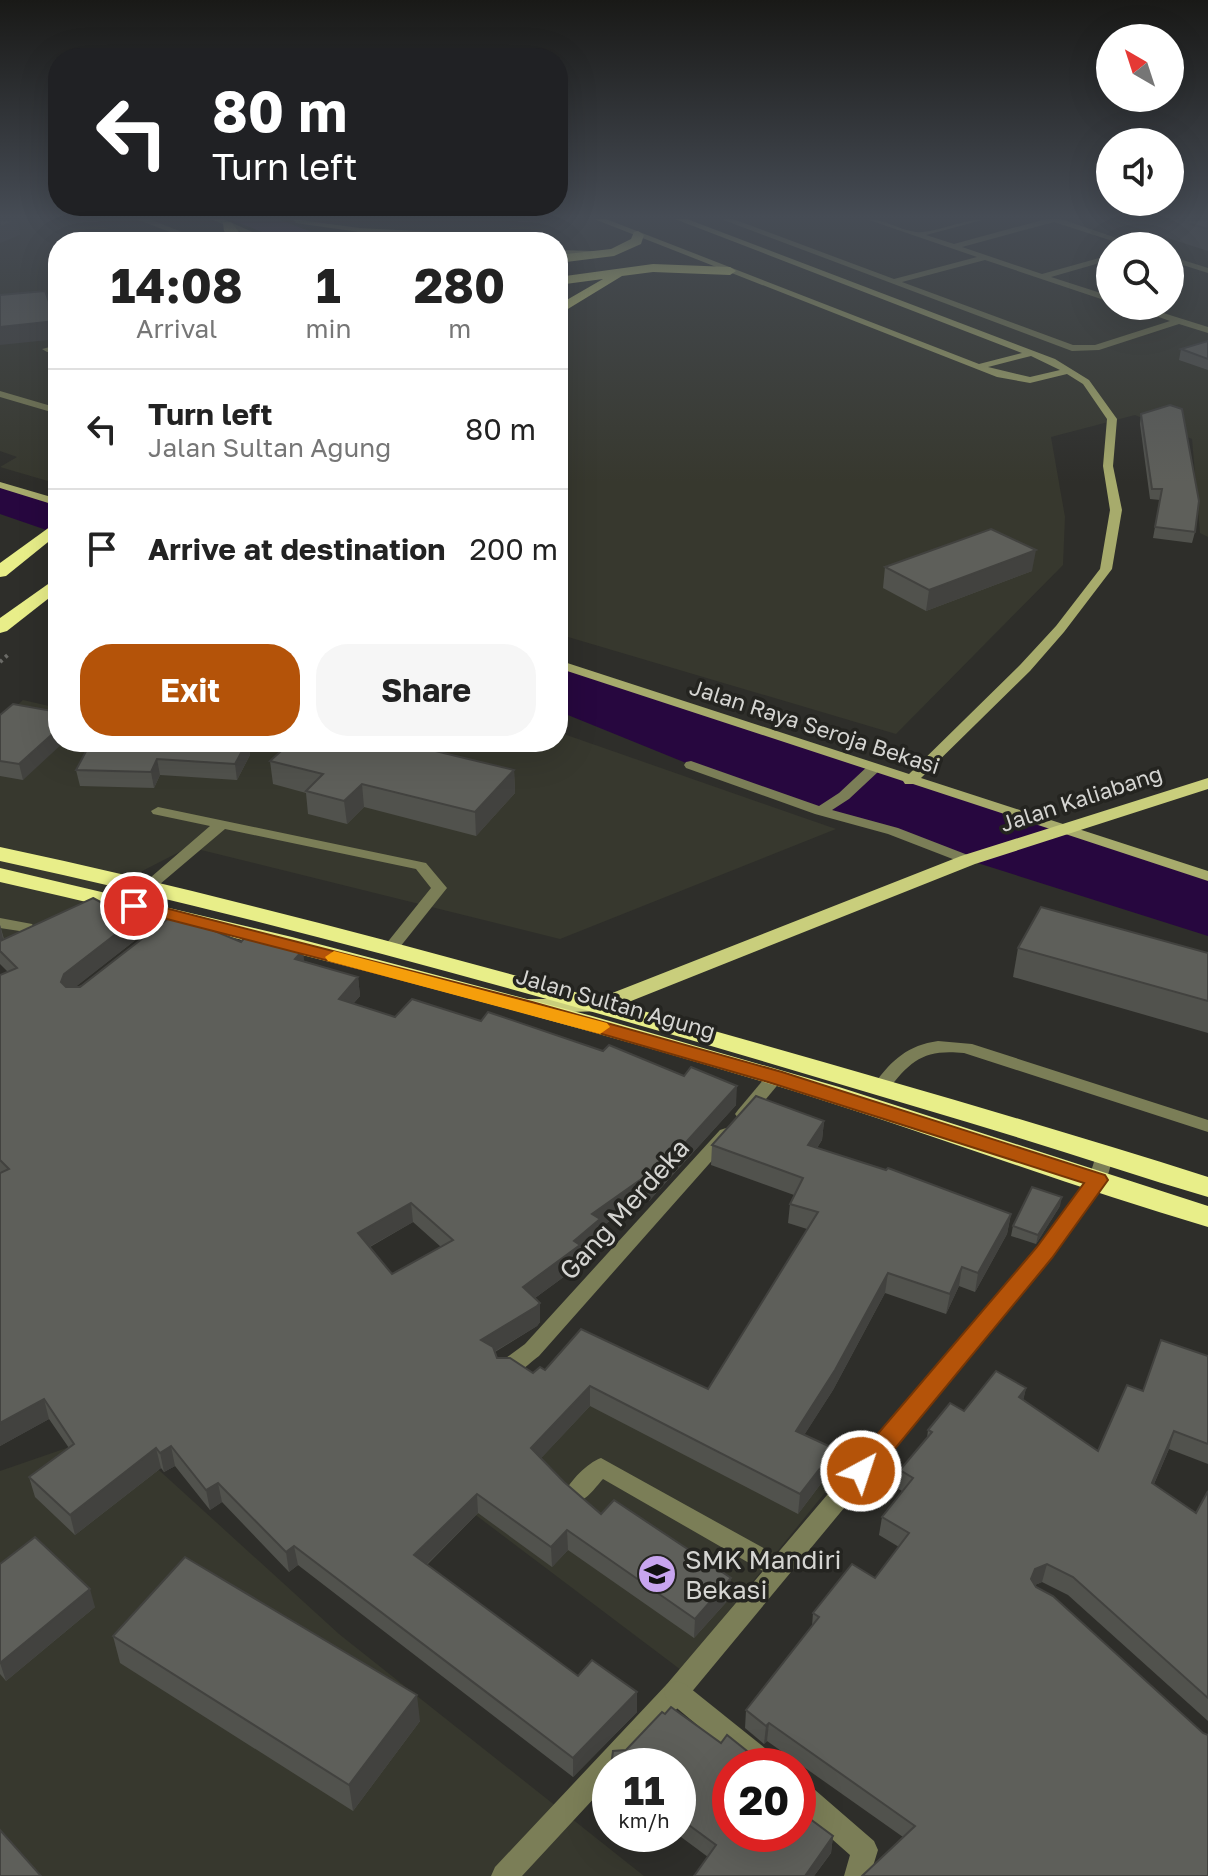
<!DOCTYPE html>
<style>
body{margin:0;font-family:"Golos Text",sans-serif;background:#f6f6f6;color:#222;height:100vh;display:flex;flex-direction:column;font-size:30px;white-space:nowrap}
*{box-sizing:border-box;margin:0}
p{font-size:26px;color:#767676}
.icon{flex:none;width:44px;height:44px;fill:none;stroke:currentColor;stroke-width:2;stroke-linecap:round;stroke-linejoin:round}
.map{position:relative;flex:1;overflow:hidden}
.side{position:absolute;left:48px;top:232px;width:520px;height:520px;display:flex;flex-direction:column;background:#fff;border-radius:32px;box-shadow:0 8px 32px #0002}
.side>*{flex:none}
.banner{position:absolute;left:48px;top:48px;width:520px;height:168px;border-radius:32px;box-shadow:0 8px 32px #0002;background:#202124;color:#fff;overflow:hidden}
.needle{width:52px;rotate:321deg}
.controls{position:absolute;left:1096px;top:24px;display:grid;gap:16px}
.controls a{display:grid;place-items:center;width:88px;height:88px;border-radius:50%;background:#fff;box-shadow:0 8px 32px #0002;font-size:40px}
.speed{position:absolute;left:592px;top:1748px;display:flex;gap:16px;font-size:40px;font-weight:700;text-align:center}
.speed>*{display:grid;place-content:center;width:104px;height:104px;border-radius:50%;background:#fff;box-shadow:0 8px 32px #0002;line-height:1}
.speed small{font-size:20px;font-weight:400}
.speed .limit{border:12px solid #d22;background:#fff;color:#111}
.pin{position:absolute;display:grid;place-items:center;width:68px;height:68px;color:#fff;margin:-34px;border:4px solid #fff;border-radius:50%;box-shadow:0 2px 8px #0007}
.me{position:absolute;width:88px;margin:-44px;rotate:40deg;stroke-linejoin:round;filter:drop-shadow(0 0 6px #0008)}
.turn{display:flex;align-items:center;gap:28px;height:168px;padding:0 32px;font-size:36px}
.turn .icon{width:104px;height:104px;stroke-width:2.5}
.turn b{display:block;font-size:56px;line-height:68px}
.eta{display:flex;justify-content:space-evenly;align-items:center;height:136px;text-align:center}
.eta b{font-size:48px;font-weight:700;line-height:56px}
.button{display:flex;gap:16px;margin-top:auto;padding:16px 32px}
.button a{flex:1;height:92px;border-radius:32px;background:#b45309;color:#fff;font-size:32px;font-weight:700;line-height:92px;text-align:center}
.button a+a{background:#f6f6f6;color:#222}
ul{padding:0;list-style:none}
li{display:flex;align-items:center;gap:24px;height:120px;padding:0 32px;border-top:2px solid #e0e0e0}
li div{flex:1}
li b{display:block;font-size:30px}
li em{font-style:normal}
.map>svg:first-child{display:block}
</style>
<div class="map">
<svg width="1208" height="1876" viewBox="0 0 1208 1876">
<rect width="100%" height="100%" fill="#2e2e2a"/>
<!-- built -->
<g fill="#37382e" fill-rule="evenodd">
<path d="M0 219H1208V537L1200 533 1192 439 1135 415 1051 437 1065 517 1063 565 896 734 558 634V242H58V484L0 467 17 457 0 451ZM1110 246H1170V306H1110Z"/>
<polygon points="23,700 58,708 58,742 558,742 558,732 836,829 560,939 189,847 0,944 0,721"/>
<polygon points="578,1339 845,1468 681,1670 428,1479"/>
<polygon points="116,1431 339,1634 644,1876 0,1876 0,1471"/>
</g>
<!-- green -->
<polygon fill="#60417f" points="229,219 277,219 325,237 288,242"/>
<!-- water -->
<g fill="#27073f">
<polygon points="0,486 58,504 58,534 0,514"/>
<polygon points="558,664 1208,876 1208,936 968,860 691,765 558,711"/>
</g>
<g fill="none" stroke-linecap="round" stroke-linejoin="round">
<!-- path -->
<polyline stroke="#6a6a66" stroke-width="4" stroke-dasharray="3 4" stroke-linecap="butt" points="0,662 9,654"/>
<!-- lane -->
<g fill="#7b7e57" fill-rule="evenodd">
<polygon points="136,219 149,219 207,242 196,242"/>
<path d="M721 219H733L894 279 977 257 866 219C885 219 899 230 916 232 933 234 964 219 986 219L926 235 954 244 1046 219H1061L1140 246H1128L1054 222 962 247 1042 274 1110 255V260L1051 277 1110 296V302L985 260 902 282 1073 345H1095L1170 321 1128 306H1141L1208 327V333L1179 324 1099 350 1072 351Z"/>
<polygon points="1170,256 1208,268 1208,273 1170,261"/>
<polygon points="58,345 58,351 47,352 42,349"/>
<polygon points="0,391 58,408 58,414 0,397"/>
<polygon points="158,807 426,863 447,888 396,952 390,954 382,949 431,888 416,869 225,829 153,890 143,890 140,887 143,884 210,826 153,814 151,811"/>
<polygon points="0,918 32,924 34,927 26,932 0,928"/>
<path d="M938 1041 972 1044 1208 1120V1132L964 1053C924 1049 911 1060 887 1091H875L872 1087 875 1083C892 1060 908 1045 938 1041Z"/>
<path d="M1105 1148 1112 1149 1114 1154 1105 1185 1052 1257 685 1700 624 1766H610V1781L522 1876H491L495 1867 667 1684 763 1571 603 1479C593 1490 584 1506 567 1501L564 1494C570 1481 587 1463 601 1458L776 1555 1038 1247 1089 1178 1098 1149Z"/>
</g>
<!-- street -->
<g fill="#7b7e57" fill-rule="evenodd">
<polygon points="691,761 819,806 839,793 869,765 879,765 881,768 879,771 849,799 832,810 898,828 973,857 976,860 973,863 963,863 888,834 815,814 686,768 684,765 686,762"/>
<polygon points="775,1071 781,1073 784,1077 781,1081 750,1118 738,1118 735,1114 738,1110 769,1073"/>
<path d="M726 1128 732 1130 735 1134 732 1138 539 1356C527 1365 514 1380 499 1375L496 1369 499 1363 525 1344 720 1130Z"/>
<polygon points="676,1681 685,1684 776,1757 780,1766 747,1766 667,1700 664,1692 667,1684"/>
<polygon points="798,1779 807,1783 874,1841 878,1850 870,1876 844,1876 850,1855 798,1809"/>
</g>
<!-- secondary -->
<g fill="#a7ab6c" fill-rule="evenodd">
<polygon points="211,219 223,219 275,242 264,242"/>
<polygon points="293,219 359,228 473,234 520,242 359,232 296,223"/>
<path d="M594 219H606L979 364 1022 353 675 219H687L1055 359 1089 380 1117 419 1113 466 1122 510 1112 569 1064 632 1030 671 921 778 1208 871V881L913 784H905L903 781 558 668V660L909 774 1020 665 1056 626 1100 569 1110 510 1103 466 1107 419 1083 384 1067 374 1030 383 997 377ZM1031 356 1060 370 1030 377 988 367Z"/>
<polygon points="558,250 592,251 596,253 592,255 558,254"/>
<polygon points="0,482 58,499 58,506 0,488"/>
</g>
<!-- primary -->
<polygon fill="#c9ce7c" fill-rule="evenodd" points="1208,778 1208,789 975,864 606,1011 528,1013 518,1006 528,999 597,999 961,856"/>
<!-- highway -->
<g fill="#e8ee89" fill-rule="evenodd">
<polygon points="223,222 231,222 247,242 234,242 224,231"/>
<polygon points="638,231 644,235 641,244 614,256 558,263 558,255 611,249 631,239 634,232"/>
<polygon points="653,264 730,267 736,271 730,275 653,272 622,276 558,315 558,305 603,279 558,285 558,277"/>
<polygon points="58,521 58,534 6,576 0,577 0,563"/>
<polygon points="58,577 58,591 7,631 0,633 0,618"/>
<path d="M0 847C224 895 444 955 665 1017 846 1068 1028 1120 1208 1177V1197C1127 1173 1048 1146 967 1122 648 1026 326 932 0 861Z"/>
<path d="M0 868 292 937 592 1016 839 1087 1208 1206V1227C1059 1183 913 1127 764 1082 511 1006 257 941 0 882Z"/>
</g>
</g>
<!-- wall -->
<g fill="#51524d" fill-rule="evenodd">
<polygon points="1112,220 1208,220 1208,251"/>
<polygon points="1208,341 1208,370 1179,360 1181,349"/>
<polygon points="1141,414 1195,532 1192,543 1153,538 1160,500 1150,499 1140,424"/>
<polygon points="885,567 1032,571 926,611 883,588"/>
<polygon points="58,712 23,780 0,776 0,715"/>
<polygon points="91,742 248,742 250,755 237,780 160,775 154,788 80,786 76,770"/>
<polygon points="270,761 514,770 515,793 476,836 364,807 347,824 308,814 306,793 273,784"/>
<path d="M134 920 138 938 75 987 241 942 358 977 360 996 353 1004 395 1017 736 1105 649 1201 643 1197 600 1228V1239L580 1256V1265L535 1298 540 1322 537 1326 495 1352 497 1358 533 1373 545 1370 708 1389 807 1229 788 1223 790 1204 794 1195 711 1165 712 1145 824 1121 822 1140 817 1148 1011 1214 1007 1234 975 1292 959 1286 946 1314 885 1293 833 1390 804 1435 832 1469 798 1514 590 1406 541 1458 564 1482 601 1514 730 1598 694 1638 568 1550 552 1567 478 1513 427 1565 578 1676 637 1692V1712L573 1777 298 1565 289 1572 222 1502 210 1510 175 1466 164 1472 161 1468 75 1535 35 1497 29 1477 69 1448 49 1419 0 1446V975L8 972 0 964V925L4 939ZM413 1222 441 1247 392 1274 370 1247Z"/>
<polygon points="1018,948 1208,953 1208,1033 1013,977"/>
<polygon points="1060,1206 1036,1244 1011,1236 1013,1226"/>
<polygon points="1208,1356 1208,1464 1169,1449 1154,1484 1196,1513 1208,1491 1208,1721 1068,1595 1042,1582 1035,1585 1203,1733 903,1837 767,1741 764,1744 745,1728 746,1710 812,1626 813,1613 875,1578 899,1547 879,1535 882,1517 902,1491 897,1488 900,1470 927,1438 928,1430 964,1411 1026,1388 1023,1400 1098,1451 1143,1391"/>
<polygon points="0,1564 95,1607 6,1681 0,1674"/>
<polygon points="113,1636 420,1721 353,1811 120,1663"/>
<polygon points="721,1743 747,1751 746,1766 730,1766 833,1836 831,1853 814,1876 694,1876 708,1857 677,1834 678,1834 678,1766 626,1750"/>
</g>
<!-- shaded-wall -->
<g fill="#42423f">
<polygon points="18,220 20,235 0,243 0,227"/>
<polygon points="56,321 58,339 0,345 0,327"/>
<polygon points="1036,550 1032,571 926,611 929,590"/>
<polygon points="58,729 58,742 64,742 23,780 19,764"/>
<polygon points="247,742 248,742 250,755 237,780 235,764"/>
<polygon points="157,759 160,775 154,788 151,772"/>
<polygon points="514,770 515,793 476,836 475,812"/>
<polygon points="362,784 364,807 347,824 344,801"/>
<polygon points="134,920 138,938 68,993 61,982 64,974"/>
<polygon points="0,925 4,943 0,946"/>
<polygon points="303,950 305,969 295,959"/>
<polygon points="358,977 360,996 341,1017 339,999"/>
<polygon points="737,1086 736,1105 649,1201 650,1182"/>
<polygon points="824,1121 822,1140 806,1164 808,1145"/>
<polygon points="643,1178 643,1197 600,1228 600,1239 580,1256 580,1265 524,1306 523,1287 592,1214"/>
<polygon points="1062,1197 1060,1206 1036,1244 1038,1235"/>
<polygon points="411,1203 413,1222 360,1252 358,1233"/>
<polygon points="1011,1214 1007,1234 975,1292 978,1273"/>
<polygon points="962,1267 959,1286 946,1314 950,1294"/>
<polygon points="888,1273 885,1293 833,1390 794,1451 796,1431"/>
<polygon points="540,1303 540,1322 537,1326 482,1359 481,1340"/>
<polygon points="590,1386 590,1406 532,1468 531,1448"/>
<polygon points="1026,1388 1022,1406 1019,1397"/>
<polygon points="44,1399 49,1419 0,1446 0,1423"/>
<polygon points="1174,1431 1169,1449 1147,1500 1152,1483"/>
<polygon points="171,1446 175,1466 164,1472 160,1453"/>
<polygon points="156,1448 161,1468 75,1535 70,1515"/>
<polygon points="835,1449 832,1469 798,1514 800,1494"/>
<polygon points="218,1483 222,1502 210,1510 206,1490"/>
<polygon points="477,1494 478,1513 416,1575 414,1555"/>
<polygon points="567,1530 568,1550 552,1567 551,1547"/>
<polygon points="294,1546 298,1565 289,1572 286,1552"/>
<polygon points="1047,1564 1042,1582 1030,1587 1031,1579 1035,1569"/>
<polygon points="731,1578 730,1598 694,1638 695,1619"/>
<polygon points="90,1589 95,1607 6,1681 0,1663"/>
<polygon points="637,1692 637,1712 573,1777 573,1758"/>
<polygon points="417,1695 420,1721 353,1811 349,1785"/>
<polygon points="769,1723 767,1741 764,1744 766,1726"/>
<polygon points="747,1751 746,1766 736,1766"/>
<polygon points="833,1836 831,1853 814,1876 805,1876"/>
</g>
<!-- building -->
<g fill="#5e5f5a" stroke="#42423f" stroke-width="2" fill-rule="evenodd">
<polygon points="0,220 18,220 0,227"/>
<polygon points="1177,220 1208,220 1208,229"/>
<polygon points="45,291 56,321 0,327 0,295"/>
<polygon points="1208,341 1208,359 1181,349"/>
<polygon points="1170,405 1182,409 1199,501 1195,532 1155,527 1162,489 1152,489 1141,414"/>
<polygon points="991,529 1036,550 929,590 885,567"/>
<polygon points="13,704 58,712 58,729 19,764 0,761 0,715"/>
<polygon points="91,742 247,742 235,764 157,759 151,772 76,770"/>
<polygon points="291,742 398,742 514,770 475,812 362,784 344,801 306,791 323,774 270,761"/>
<path d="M93 898 134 920 64 974 61 982 66 987H80L174 914 241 942 247 935 303 950 295 959 358 977 339 999 395 1017 412 999 481 1021 488 1012 603 1051 609 1045 684 1076 691 1067 737 1086 650 1182 643 1178 592 1214 600 1219 574 1241 580 1245 523 1287 540 1303 537 1306 481 1340 493 1347 497 1358H510L533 1373 540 1367 545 1370 581 1329 708 1389 818 1212 790 1204 803 1178 712 1145 756 1096 824 1121 808 1145 886 1170 888 1168 1011 1214 978 1273 962 1267 950 1294 888 1273 835 1370 796 1431 835 1449 800 1494 590 1386 531 1448 564 1482 601 1514 614 1500 731 1578 695 1619 567 1530 551 1547 477 1494 414 1555 578 1676 592 1660 637 1692 573 1758 294 1546 286 1552 218 1483 206 1490 171 1446 160 1453 156 1448 70 1515 29 1477 74 1444 44 1399 0 1423V1173L9 1169 0 1160V975L17 968 0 951V941ZM411 1203 453 1240 392 1274 358 1233Z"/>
<polygon points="1041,907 1208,953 1208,1001 1018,948"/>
<polygon points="1032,1187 1062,1197 1038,1235 1013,1226"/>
<polygon points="1161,1340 1208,1356 1208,1444 1174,1431 1152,1483 1196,1513 1208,1491 1208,1698 1073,1577 1047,1564 1035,1569 1031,1579 1036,1587 1053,1596 1203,1733 1208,1735 1208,1876 862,1876 915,1826 769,1723 766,1726 746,1710 819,1617 813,1613 852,1564 875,1578 909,1533 882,1517 913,1478 900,1470 932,1432 928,1430 950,1403 964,1411 996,1371 1026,1388 1019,1397 1098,1451 1127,1385 1143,1391"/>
<polygon points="35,1537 90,1589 0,1663 0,1564"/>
<polygon points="185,1557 417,1695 349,1785 113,1636"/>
<polygon points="671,1707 721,1743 727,1735 747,1751 736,1766 730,1766 730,1834 798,1834 798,1810 833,1836 805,1876 694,1876 716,1845 678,1817 678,1766 611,1766 613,1751 626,1750 662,1712 665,1714"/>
<polygon points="0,1830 41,1876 0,1876"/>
</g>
<!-- sky -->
<linearGradient id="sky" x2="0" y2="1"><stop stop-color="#191917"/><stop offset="0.45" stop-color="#464c55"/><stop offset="1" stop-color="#464c55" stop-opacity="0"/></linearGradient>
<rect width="1208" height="482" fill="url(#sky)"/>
<!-- route -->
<polygon fill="#b45309" stroke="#753606" stroke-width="2" points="134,900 532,1002 782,1072 1105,1175 1108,1180 1052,1258 870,1479 861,1482 852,1479 849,1471 852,1464 1037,1247 1084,1183 768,1082 519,1010 128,909 125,906"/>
<!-- slow -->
<polygon fill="#f59e0b" points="334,951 607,1023 610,1027 600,1034 328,961 325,957"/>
<!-- icons -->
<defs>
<g id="school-disc" transform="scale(2)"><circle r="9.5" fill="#c8a5ef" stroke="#242420"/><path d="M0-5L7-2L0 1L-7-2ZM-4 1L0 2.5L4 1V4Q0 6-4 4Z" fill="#111"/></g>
</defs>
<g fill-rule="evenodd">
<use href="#school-disc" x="657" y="1574"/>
</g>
<g text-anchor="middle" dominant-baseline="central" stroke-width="7" stroke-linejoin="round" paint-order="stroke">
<!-- street labels -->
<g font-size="22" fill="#d5d5d2" stroke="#242420">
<text transform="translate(815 726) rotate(18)">Jalan Raya Seroja Bekasi</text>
<text transform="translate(1081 798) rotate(-18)">Jalan Kaliabang</text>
<text transform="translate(616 1003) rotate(16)">Jalan Sultan Agung</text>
</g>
<!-- near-street labels -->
<g font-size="26" fill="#d5d5d2" stroke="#242420">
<text transform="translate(624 1209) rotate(-48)">Gang Merdeka</text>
</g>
<!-- near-poi labels -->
<g font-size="26" fill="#d5d5d2" stroke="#242420" text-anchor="start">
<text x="685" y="1559">SMK Mandiri<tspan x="685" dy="30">Bekasi</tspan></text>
</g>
</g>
</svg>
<div class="controls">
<a><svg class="needle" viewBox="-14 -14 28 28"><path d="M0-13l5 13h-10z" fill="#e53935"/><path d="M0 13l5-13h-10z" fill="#767676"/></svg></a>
<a><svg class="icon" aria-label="sound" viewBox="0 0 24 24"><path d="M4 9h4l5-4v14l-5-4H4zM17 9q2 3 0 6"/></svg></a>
<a><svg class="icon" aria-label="search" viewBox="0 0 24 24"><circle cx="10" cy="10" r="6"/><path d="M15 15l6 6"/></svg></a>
</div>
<div class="speed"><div>11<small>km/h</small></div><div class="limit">20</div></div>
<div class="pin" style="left:134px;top:906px;background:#d93025"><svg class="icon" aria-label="arrive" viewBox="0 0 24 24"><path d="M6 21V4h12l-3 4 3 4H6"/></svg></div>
<svg class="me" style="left:861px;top:1471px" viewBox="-20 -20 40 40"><circle r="17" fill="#b45309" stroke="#fff" stroke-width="3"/><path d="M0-11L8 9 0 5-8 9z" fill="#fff"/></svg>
<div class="banner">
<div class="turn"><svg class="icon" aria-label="left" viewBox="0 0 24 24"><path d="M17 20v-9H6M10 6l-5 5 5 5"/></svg><div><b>80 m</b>Turn left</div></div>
</div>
<section class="side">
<div class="eta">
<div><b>14:08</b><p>Arrival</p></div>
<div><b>1</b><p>min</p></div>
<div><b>280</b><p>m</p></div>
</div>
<ul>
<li><svg class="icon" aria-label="left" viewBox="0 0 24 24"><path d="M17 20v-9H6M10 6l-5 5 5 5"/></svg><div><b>Turn left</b><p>Jalan Sultan Agung</p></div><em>80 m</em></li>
<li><svg class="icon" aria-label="arrive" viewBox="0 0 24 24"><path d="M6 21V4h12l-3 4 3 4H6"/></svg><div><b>Arrive at destination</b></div><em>200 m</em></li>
</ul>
<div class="button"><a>Exit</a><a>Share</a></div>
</section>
</div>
